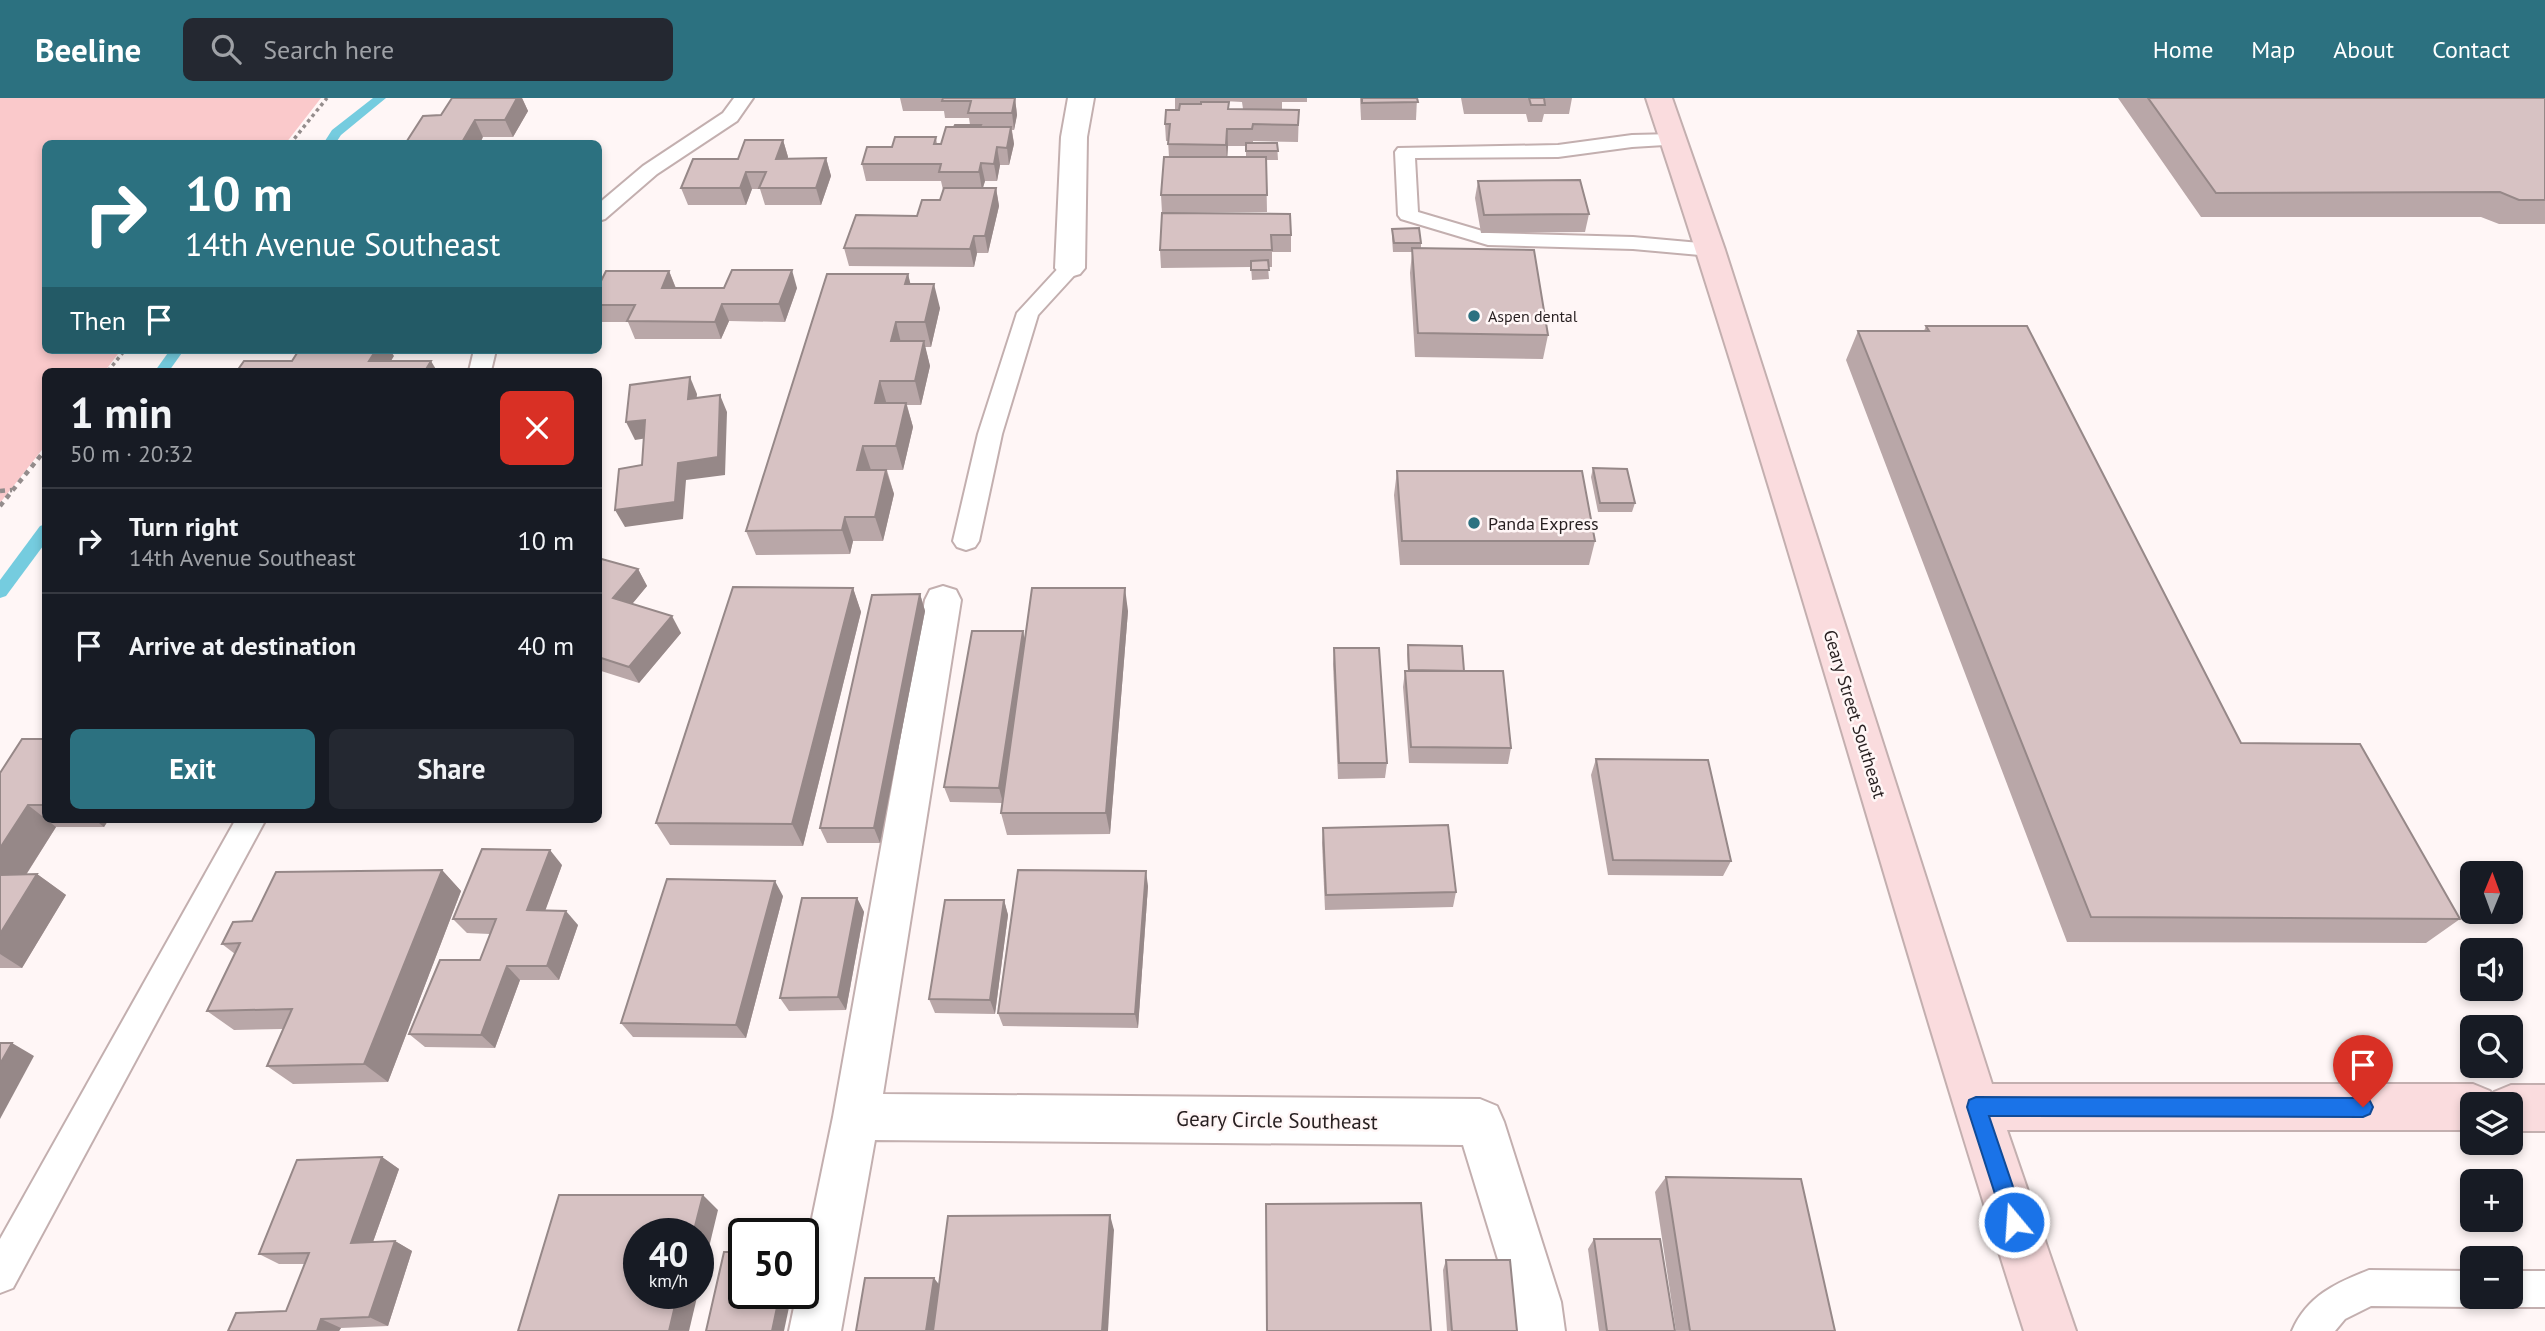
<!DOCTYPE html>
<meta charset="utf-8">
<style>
body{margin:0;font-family:"PT Sans",sans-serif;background:#242831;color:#f1f3f6;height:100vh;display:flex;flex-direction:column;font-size:26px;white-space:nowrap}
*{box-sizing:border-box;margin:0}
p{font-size:23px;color:#9ea1a6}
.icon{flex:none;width:38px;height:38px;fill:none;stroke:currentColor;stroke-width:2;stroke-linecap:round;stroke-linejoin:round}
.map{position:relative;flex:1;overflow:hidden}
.sheet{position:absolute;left:42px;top:270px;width:560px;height:455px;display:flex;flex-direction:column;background:#171b24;border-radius:10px;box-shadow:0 4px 10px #0003}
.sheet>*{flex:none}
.hud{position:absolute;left:42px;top:42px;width:560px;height:214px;border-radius:10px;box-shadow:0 4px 10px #0003;background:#2c7180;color:#fff;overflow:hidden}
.needle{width:46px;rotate:1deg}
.tools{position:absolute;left:2460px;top:763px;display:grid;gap:14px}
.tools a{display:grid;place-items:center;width:63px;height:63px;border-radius:10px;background:#171b24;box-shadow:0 4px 10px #0003;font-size:35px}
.speed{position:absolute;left:623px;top:1120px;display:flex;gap:14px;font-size:35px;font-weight:700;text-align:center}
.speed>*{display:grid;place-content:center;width:91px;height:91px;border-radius:50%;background:#171b24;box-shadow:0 4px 10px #0003;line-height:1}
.speed small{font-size:18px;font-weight:400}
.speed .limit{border:4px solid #111;border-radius:10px;background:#fff;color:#111}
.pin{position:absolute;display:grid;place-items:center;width:60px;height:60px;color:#fff;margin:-72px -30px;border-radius:50% 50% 50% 0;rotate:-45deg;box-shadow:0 0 7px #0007}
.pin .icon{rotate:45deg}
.me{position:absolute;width:77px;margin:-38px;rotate:342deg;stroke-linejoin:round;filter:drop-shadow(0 0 5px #0008)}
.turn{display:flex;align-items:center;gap:24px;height:147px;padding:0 28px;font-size:32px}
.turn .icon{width:91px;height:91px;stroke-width:2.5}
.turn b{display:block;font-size:49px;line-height:60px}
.then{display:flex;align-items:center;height:66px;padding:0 28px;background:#0003;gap:14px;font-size:26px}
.round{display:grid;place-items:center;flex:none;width:74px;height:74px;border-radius:10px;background:#242831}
.head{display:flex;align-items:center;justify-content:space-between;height:119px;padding:0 28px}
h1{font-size:42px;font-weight:600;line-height:52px}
.button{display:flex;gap:14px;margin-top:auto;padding:14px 28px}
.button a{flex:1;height:80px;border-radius:10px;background:#2c7180;color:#fff;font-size:28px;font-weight:600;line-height:80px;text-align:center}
.button a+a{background:#242831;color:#f1f3f6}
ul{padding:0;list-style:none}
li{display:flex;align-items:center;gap:21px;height:105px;padding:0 28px;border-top:2px solid #363941}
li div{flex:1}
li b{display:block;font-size:26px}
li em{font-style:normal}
header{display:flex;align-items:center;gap:42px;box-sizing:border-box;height:98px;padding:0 35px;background:#2c7180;color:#fff}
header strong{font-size:33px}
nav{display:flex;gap:38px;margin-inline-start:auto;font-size:24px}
.search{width:490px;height:63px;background:#242831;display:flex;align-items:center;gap:18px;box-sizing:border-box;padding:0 24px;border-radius:10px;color:#9ea1a6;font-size:26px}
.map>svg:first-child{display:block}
</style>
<header>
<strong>Beeline</strong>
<div class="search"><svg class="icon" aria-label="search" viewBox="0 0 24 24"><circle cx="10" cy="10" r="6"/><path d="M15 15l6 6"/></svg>Search here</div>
<nav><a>Home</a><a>Map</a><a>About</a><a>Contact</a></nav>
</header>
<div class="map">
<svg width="2545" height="1233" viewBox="0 0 2545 1233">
<rect width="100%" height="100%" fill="#fff6f6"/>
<!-- green -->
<polygon fill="#fac9cb" points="0,0 321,0 286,45 46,46 46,252 121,252 105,273 46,273 45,348 0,405"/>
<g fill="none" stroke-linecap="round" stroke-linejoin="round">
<!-- stream -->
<g fill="#75ccdf" fill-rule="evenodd">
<polygon points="373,0 386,0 341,37 335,46 323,46 332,32"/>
<polygon points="170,252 184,252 169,273 155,273"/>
<polygon points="46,426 46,444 6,498 0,500 0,482 40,428"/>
</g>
<!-- lane casing -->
<g stroke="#c3afaf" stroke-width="4">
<g id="lane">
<polygon points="734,0 753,0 737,23 657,76 605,121 598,123 598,106 643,68 723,15"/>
<polygon points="1674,36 1684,42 1681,46 1632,49 1558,59 1415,60 1418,114 1489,135 1633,139 1711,146 1718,148 1721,152 1718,156 1711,158 1633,151 1488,147 1401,121 1398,117 1395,54 1398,50 1558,47 1632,37"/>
<polygon points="1070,164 1077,165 1081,170 1038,217 1002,336 979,443 975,449 966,452 957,449 953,443 978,336 1017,215 1063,165"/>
<polygon points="474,252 496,252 491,273 469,273"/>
<polygon points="236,721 266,721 13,1190 0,1195 0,1141"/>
<path d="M2369 1172 2473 1173V1199H2488L2486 1204 2473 1209 2371 1208 2345 1221 2335 1233H2292C2307 1198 2336 1185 2369 1172Z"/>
<polygon points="2511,1173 2545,1173 2545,1209 2511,1209 2498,1204 2496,1199 2511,1199"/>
</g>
</g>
<!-- street casing -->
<g stroke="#c3afaf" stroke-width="4">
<g id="street">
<polygon points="1068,0 1094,0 1087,39 1085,170 1080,176 1070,179 1060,176 1055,170 1061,39"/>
<polygon points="943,488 956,492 961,502 883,996 1480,1001 1497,1008 1504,1024 1561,1204 1565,1233 1513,1233 1511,1204 1463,1047 875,1042 841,1233 789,1233 797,1195 803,1195 803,1164 833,1019 925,502 930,492"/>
</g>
</g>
<!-- secondary casing -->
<g stroke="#c3afaf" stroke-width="4">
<path id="secondary" d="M1646 0H1672L1725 152 1992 986H2473L2490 993 2492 999 2494 994 2511 987H2545V1033H2511V1006H2473V1032H2007L2076 1233H2024C1893 824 1782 408 1646 0Z"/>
</g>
<!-- path-far1 -->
<g stroke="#948c8c" stroke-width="3.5" stroke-dasharray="3.5 3.5" stroke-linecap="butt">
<polyline points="290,46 327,0"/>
<polyline points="108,273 125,252"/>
</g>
<!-- path -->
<g stroke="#948c8c" stroke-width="4.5" stroke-dasharray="5 5" stroke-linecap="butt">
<polyline points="0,393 12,392"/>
<polyline points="0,408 46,351"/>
</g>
<!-- lane -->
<use href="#lane" fill="#fff" fill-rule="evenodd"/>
<!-- street -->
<use href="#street" fill="#fff" fill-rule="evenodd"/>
<!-- secondary -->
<use href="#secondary" fill="#fadcde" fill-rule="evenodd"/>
</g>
<!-- wall -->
<g fill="#b9a7a8" fill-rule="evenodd">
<polygon points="452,0 522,0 528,13 513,39 483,39 441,17"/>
<polygon points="900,0 1015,0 1017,17 1014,32 1012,32 1014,46 1009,67 1000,67 997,83 985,83 983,90 996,90 999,108 988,155 977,155 974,169 849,168 844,150 917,118 940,102 943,92 941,83 866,83 862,66 892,49 936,39 937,46 941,46 954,29 970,27 969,20 945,20 944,13 903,13"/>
<path d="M1175 0H1307V4H1282V12H1299L1298 44 1253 43V45H1277L1278 62H1266L1267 114 1162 115 1161 97 1169 59 1168 43H1166L1165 26 1175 12ZM1223 3 1242 4 1243 11H1229ZM1228 48H1246V59H1227Z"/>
<polygon points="1360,0 1417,0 1416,22 1361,22"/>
<polygon points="1461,0 1572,0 1569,16 1544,16 1542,24 1528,24 1526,16 1464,16"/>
<polygon points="2118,0 2545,0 2545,126 2499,126 2481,119 2201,119"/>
<polygon points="783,42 788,59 787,61 826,60 831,78 821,107 765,107 760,91 752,91 746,107 688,107 681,90 738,61"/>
<polygon points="1478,83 1589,116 1585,134 1481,135 1475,100"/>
<polygon points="1162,115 1291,137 1291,154 1272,154 1272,169 1268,169 1269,181 1252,182 1251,169 1161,170 1160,152"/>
<polygon points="1392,131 1421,145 1421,150 1548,237 1543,261 1415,259 1410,175 1412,154 1393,154 1392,140"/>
<polygon points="669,173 676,190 797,190 785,224 729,223 721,241 635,241 628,224 598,224 598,189"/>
<polygon points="908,176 910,186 940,210 931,249 925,249 930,268 921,307 907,307 913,329 903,372 887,372 894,396 883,443 853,443 850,456 756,457 746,433"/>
<polygon points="1926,228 2241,645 2460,821 2426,845 2067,844 1846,262 1858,233 1924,233"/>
<polygon points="1593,370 1635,405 1632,414 1598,414 1591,379"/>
<polygon points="1397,373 1595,443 1589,467 1400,467 1394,397"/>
<polygon points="598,460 638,471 647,488 632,506 681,535 639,585 598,572"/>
<polygon points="853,490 861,514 803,748 670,747 656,725"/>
<polygon points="920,496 925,513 880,745 827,745 820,730"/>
<polygon points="1128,513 1110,736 1007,737 1001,715 1002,705 950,704 944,689 1023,533 1025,542"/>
<polygon points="1408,547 1464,573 1511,650 1508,666 1409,665 1403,589 1405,573 1408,573 1407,556"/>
<polygon points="1334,550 1387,665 1385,680 1338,681 1333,566"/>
<polygon points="46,641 46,721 109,721 104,729 56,729 26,777 37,776 66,797 22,870 0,870 0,675"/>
<polygon points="1596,661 1731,763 1723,778 1608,777 1591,677"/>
<polygon points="1323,730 1456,794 1453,809 1325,812 1322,745"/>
<polygon points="562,767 545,812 578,827 559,882 520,882 495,950 425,949 409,936 480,862 490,836 467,835 453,821"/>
<polygon points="442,772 461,793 388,984 293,986 267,968 283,931 234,932 207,913 235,856 222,846 252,823"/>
<polygon points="1148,788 1138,930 1003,928 998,915"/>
<polygon points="783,798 746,940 633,939 621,925"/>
<polygon points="857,800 864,814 846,912 789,913 780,900"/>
<polygon points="1004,802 1008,817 995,916 935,915 929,901"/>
<polygon points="382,1059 399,1071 373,1144 395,1143 412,1153 388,1228 341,1230 339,1233 228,1233 286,1213 305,1166 279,1166 259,1156"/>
<polygon points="1666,1079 1835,1233 1676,1233 1655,1094"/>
<polygon points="1594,1141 1675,1233 1599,1233 1588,1151"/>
<polygon points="1446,1162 1517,1233 1447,1233 1443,1172"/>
</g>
<!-- shaded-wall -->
<g fill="#968888">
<polygon points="517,0 522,0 528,13 513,39 505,22"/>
<polygon points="1015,0 1017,17 1014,32 1012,15"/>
<polygon points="475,22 483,39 480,46 461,46"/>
<polygon points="1011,29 1014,46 1009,67 1007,50"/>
<polygon points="1227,31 1228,48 1227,64 1226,47"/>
<polygon points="783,42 788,59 781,78 776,61"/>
<polygon points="997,49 1000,67 997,83 994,66"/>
<polygon points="826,60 831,78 821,107 816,90"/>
<polygon points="981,65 985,83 982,92 979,74"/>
<polygon points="746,74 752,91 746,107 740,90"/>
<polygon points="996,90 999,108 988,155 985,138"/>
<polygon points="974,138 977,155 974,169 970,151"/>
<polygon points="792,172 797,190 785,224 779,206"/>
<polygon points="669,173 676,191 662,190"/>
<polygon points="908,176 914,200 905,186"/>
<polygon points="934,186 940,210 931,249 925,224"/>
<polygon points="722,206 729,223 721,241 715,224"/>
<polygon points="896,224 902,249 891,243"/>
<polygon points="924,243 930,268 921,307 915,283"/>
<polygon points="376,252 390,252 394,258 385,273 369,263"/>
<polygon points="431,263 437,273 425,273"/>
<polygon points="690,279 697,296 695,318 688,301"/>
<polygon points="880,283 887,307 875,305"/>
<polygon points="720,297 727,314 725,377 686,382 683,421 625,429 615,412 678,365"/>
<polygon points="906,305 913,329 903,372 896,348"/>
<polygon points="645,322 654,339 635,342 626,324"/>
<polygon points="863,348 871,372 857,372"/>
<polygon points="886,372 894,396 883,443 875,419"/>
<polygon points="845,419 853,443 850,456 842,432"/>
<polygon points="638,471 647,488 623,517 613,500"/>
<polygon points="853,490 861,514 803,748 792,726"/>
<polygon points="1125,490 1128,513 1110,736 1106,715"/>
<polygon points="920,496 925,513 880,745 874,730"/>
<polygon points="672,518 681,535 639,585 629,569"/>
<polygon points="1023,533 1026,549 1003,705 999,690"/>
<polygon points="28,707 56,729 13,797 0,788 0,750"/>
<polygon points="94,721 109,721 104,729"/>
<polygon points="550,752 562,767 540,827 527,812"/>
<polygon points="442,772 461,793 388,984 364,966"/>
<polygon points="1146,773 1148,788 1138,930 1135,916"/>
<polygon points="37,776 66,797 22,870 0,856 0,836"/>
<polygon points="775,783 783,798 746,940 736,927"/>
<polygon points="857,800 864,814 846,912 838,899"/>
<polygon points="1004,802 1008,817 995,916 990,902"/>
<polygon points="566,813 578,827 559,882 547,868"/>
<polygon points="507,868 520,882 495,950 481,937"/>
<polygon points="12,945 34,958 0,1021 0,966"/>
<polygon points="382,1059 399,1071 369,1155 351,1145"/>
<polygon points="703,1097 718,1112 698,1195 698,1136 693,1136"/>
<polygon points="1110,1117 1114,1132 1108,1233 1102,1233"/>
<polygon points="395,1143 412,1153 388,1228 369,1219"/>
<polygon points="934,1180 941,1189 935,1233 926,1233"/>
<polygon points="678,1195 698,1195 689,1233 669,1233"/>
<polygon points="780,1195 792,1195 784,1233 772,1233"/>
<polygon points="321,1221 341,1230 339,1233 317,1233"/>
</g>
<!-- building -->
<g fill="#d7c2c3" stroke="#968888" stroke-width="2">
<polygon points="452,0 517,0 505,22 475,22 461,46 405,46 423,18 441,17"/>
<polygon points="943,0 1015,0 1012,15 968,15 971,3 942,3"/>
<polygon points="1362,0 1417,0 1418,4 1362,5"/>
<polygon points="1529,0 1544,0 1545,7 1531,7"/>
<polygon points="2148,0 2545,0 2545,102 2519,102 2500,94 2216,95"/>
<polygon points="1201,4 1229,4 1228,11 1299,12 1298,27 1253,26 1252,31 1227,31 1226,47 1168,46 1170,26 1165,26 1166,12 1179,12 1180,6 1201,6"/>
<polygon points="955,27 981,27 980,29 954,29"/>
<polygon points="946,29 1011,29 1007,50 997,49 994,66 981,65 979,74 939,74 941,66 862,66 867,49 892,49 895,39 936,39 934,46 941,46"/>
<polygon points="745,42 783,42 776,61 826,60 816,90 759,90 766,74 746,74 740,90 681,90 693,61 738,61"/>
<polygon points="1246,45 1277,45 1278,53 1246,53"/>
<polygon points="1164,59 1266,59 1267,97 1161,97"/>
<polygon points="1580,82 1589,116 1484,117 1478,83"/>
<polygon points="944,90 996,90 985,138 974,138 970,151 844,150 856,117 917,118 922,102 940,102"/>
<polygon points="1162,115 1290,116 1291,137 1271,137 1272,152 1160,152"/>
<polygon points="1419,130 1421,145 1394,145 1392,131"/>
<polygon points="1412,150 1534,152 1548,237 1418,235"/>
<polygon points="1268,162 1269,172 1251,172 1251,163"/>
<polygon points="732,172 792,172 779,206 722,206 715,224 627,223 635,207 598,207 598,189 606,173 669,173 662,190 724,190"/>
<polygon points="827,176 908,176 905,186 934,186 925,224 896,224 891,243 924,243 915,283 880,283 875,305 906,305 896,348 863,348 857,372 886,372 875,419 845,419 842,432 746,433"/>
<polygon points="1926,228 2027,228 2241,645 2360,646 2460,821 2091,819 1858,233 1929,233"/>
<polygon points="299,252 376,252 369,263 431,263 425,273 237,273 244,263 292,263"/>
<polygon points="690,279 688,301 720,297 718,359 678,365 675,404 615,412 619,371 642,367 645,322 626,324 630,287"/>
<polygon points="1593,370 1627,371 1635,405 1600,405"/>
<polygon points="1397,373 1582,373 1595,443 1402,443"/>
<polygon points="598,460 638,471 613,500 672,518 629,569 598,559"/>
<polygon points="733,489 853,490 792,726 656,725"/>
<polygon points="1032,490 1125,490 1106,715 1001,715"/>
<polygon points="920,496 874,730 820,730 872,497"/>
<polygon points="972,533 1023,533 999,690 944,689"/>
<polygon points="1408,547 1462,548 1464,573 1409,572"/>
<polygon points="1334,550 1379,550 1387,665 1339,665"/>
<polygon points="1405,573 1503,573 1511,650 1411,649"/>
<polygon points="22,641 46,641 46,707 28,707 0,750 0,675"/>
<polygon points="1596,661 1708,662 1731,763 1613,762"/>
<polygon points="1448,727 1456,794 1326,797 1323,730"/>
<polygon points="482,751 550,752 527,812 566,813 547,868 507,868 481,937 409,936 440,862 480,862 496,821 453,821"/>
<polygon points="442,772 364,966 267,968 292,911 207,913 240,845 222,846 233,824 252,823 276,774"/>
<polygon points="1018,772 1146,773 1135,916 998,915"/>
<polygon points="37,776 0,836 0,777"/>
<polygon points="667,781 775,783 736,927 621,925"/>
<polygon points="802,800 857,800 838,899 780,900"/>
<polygon points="945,802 1004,802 990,902 929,901"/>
<polygon points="0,945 12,945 0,966"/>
<polygon points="382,1059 351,1145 395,1143 369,1219 321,1221 317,1233 228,1233 236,1215 286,1213 309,1155 259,1156 297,1062"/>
<polygon points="1666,1079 1801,1081 1835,1233 1690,1233"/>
<polygon points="559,1097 703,1097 693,1136 639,1136 639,1195 678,1195 669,1233 518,1233"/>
<polygon points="1421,1105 1431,1233 1267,1233 1266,1106"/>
<polygon points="1110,1117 1102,1233 933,1233 948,1118"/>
<polygon points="1594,1141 1660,1141 1675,1233 1607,1233"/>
<polygon points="724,1154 744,1154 744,1195 780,1195 772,1233 706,1233"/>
<polygon points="1446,1162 1510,1162 1517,1233 1452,1233"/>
<polygon points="865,1180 934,1180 926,1233 856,1233"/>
</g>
<!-- route -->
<polygon fill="#1a73e8" stroke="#114b97" stroke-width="2" points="1976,999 2363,1000 2370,1003 2373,1009 2370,1016 2363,1019 1989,1018 2025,1124 2022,1131 2014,1134 2007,1131 2004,1124 1967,1009 1969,1002"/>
<!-- markers -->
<g fill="#2c7180" stroke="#fff6f6" stroke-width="2.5">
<circle cx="1474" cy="218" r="7"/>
<circle cx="1474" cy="425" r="7"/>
</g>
<g text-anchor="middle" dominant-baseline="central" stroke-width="5" stroke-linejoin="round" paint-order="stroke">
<!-- far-poi labels -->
<g font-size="16" fill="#271f20" stroke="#fff6f6" text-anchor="start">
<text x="1488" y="218">Aspen dental</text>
</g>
<!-- poi labels -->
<g font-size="18" fill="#271f20" stroke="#fff6f6" text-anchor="start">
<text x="1488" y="425">Panda Express</text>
</g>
<!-- street labels -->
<g font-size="18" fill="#271f20" stroke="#fff6f6">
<text transform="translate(1855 616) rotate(73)">Geary Street Southeast</text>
</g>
<!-- near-street labels -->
<g font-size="21" fill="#271f20" stroke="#fff6f6">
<text transform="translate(1277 1022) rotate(1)">Geary Circle Southeast</text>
</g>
</g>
</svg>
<div class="tools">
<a><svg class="needle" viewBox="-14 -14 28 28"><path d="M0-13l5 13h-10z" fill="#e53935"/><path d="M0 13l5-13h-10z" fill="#9ea1a6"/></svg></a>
<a><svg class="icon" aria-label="sound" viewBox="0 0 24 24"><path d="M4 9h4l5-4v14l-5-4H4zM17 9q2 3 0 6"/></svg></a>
<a><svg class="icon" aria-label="search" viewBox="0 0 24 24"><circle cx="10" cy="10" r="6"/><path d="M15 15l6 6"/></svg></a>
<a><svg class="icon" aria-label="layers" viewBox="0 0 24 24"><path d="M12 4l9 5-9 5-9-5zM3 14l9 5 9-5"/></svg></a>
<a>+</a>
<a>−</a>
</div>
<div class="speed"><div>40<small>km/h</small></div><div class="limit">50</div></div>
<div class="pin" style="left:2363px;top:1009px;background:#d93025"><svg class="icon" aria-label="arrive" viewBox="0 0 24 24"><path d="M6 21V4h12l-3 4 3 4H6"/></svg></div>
<svg class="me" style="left:2014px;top:1124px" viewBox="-20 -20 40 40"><circle r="17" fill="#1a73e8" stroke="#fff" stroke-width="3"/><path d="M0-11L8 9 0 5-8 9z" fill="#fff"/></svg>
<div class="hud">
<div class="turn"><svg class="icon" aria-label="right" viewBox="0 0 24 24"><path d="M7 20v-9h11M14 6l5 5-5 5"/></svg><div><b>10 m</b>14th Avenue Southeast</div></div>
<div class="then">Then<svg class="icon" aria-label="arrive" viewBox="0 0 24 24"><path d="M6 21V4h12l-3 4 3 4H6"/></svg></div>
</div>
<section class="sheet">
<div class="head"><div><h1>1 min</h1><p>50 m · 20:32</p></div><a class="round" style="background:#d93025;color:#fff"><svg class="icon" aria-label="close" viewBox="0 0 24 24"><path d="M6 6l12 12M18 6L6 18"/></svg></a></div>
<ul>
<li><svg class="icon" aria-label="right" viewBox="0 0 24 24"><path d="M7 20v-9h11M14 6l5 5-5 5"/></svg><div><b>Turn right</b><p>14th Avenue Southeast</p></div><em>10 m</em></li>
<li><svg class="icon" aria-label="arrive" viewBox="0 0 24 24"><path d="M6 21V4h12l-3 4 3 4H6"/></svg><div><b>Arrive at destination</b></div><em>40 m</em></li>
</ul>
<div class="button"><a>Exit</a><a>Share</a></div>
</section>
</div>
